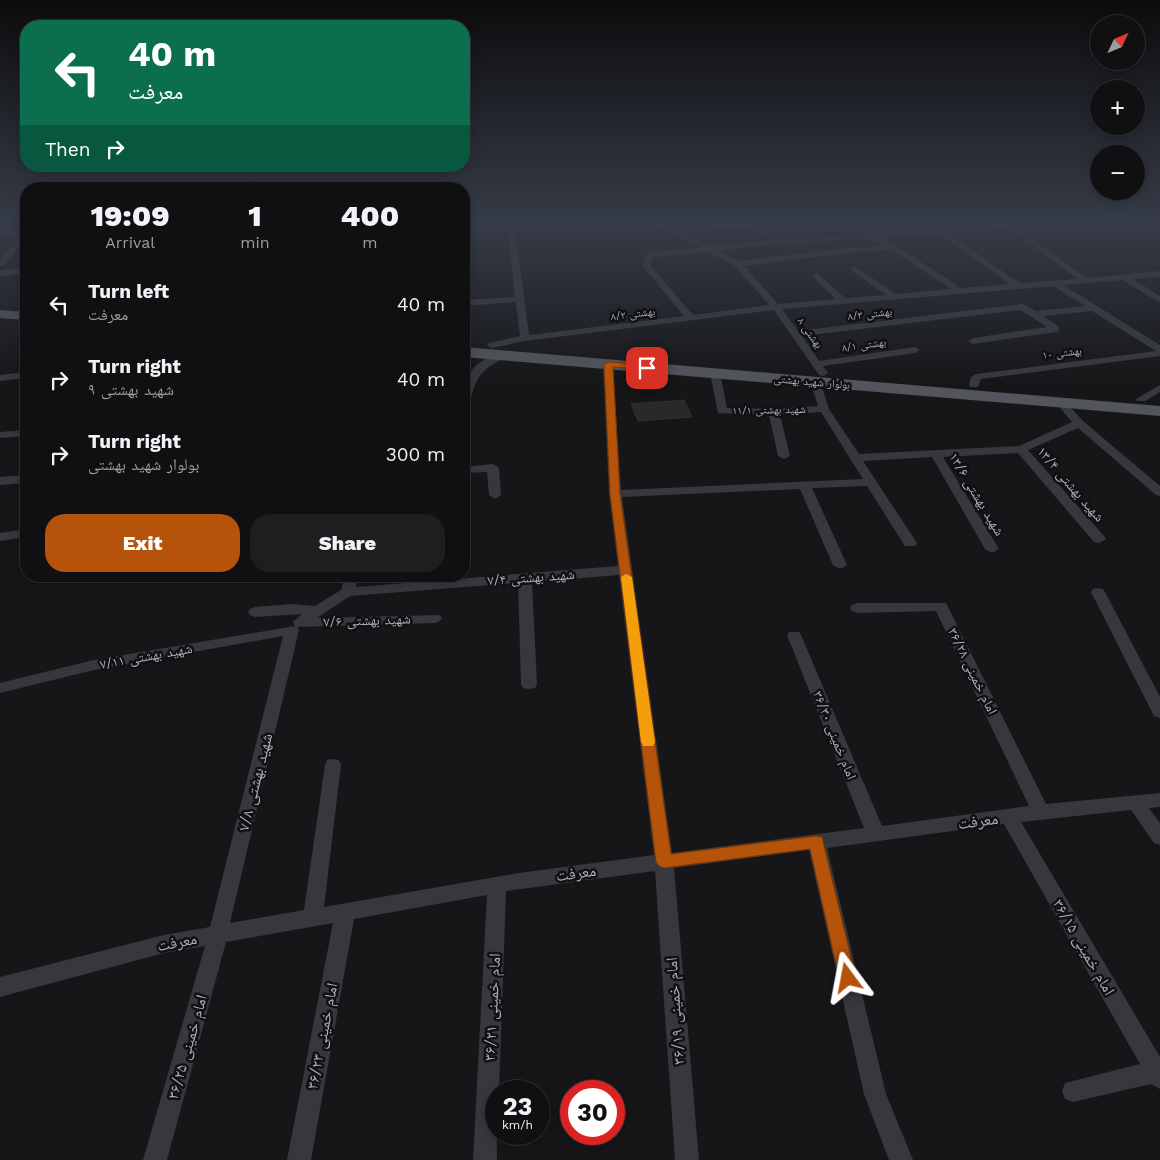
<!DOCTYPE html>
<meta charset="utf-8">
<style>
body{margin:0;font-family:"Work Sans","Noto Naskh Arabic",sans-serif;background:#1e1e20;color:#f1f3f6;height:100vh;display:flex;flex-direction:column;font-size:19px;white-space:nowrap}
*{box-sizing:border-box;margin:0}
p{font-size:16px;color:#9c9d9f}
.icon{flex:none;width:28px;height:28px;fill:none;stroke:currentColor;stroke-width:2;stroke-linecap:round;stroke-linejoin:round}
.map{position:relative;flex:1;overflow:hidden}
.panel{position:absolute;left:20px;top:182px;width:450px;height:400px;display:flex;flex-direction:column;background:#101012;border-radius:20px;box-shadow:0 2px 12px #0003,0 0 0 1px #303032}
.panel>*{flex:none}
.guide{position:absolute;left:20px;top:20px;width:450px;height:152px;border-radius:20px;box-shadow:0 2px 12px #0003,0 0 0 1px #303032;background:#0b6e4f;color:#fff;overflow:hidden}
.needle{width:32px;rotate:46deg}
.tools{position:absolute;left:1090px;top:15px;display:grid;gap:10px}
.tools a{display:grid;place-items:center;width:55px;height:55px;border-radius:50%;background:#101012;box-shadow:0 2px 12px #0003,0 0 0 1px #303032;font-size:25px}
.speed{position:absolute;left:485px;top:1080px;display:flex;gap:10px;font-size:25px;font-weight:700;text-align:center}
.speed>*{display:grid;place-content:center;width:65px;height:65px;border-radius:50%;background:#101012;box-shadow:0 2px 12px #0003,0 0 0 1px #303032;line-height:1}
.speed small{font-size:12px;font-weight:400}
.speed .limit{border:8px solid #d22;background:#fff;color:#111}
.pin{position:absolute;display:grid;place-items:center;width:42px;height:42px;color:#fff;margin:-21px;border-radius:10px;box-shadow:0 2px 8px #0006}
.me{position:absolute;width:55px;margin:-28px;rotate:347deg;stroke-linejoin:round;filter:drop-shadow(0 0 4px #0008)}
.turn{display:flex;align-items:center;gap:18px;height:105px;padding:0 25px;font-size:22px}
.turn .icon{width:65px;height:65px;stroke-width:2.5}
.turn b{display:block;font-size:35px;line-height:42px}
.then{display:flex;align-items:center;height:48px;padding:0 25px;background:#0003;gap:10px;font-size:19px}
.eta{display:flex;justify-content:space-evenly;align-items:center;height:85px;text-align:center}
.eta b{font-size:30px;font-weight:800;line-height:35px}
.primary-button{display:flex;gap:10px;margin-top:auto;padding:10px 25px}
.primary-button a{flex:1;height:58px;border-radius:20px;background:#b45309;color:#fff;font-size:20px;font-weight:800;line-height:58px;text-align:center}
.primary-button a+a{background:#1e1e20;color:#f1f3f6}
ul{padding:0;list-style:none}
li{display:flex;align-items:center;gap:15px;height:75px;padding:0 25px}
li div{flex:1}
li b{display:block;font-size:19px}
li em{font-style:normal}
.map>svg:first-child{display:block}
</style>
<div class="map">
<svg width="1160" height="1160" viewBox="0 0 1160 1160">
<rect width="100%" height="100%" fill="#161618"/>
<!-- building -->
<polygon fill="#29292c" stroke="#303034" points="684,400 692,417 638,421 631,404"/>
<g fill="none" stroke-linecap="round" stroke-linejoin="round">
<!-- street -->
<g fill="#37383d" fill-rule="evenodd">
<path d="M507 222H514L529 335 684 316 643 266 645 255 649 253 699 248 651 222H659L674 229 748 222 778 240 869 234 856 222H863L878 234 934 230 924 222H931L943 230 1010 223 1087 278 1160 271V277L1133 279 1160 296V303L1123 280 1063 285 1160 345V356L981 379 978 387H970L969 385 971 377 976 374 1156 351 1092 311 1043 316 1059 327V331L1056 332 973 344 968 341 973 338 1047 327 1021 310 802 336 819 361 915 347 920 350 915 353 823 366 828 373 823 376 819 375 774 310 525 341 492 348 487 345 489 343 520 336 516 302 464 306V300L515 297ZM745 226 769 240 709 246 681 233ZM1008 227 1078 279 1020 283 948 234ZM940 234 1010 284 961 288 884 238ZM874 238 886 246 851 248 739 261 717 250 777 244ZM892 250 951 289 896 294 854 266 850 268 851 270 886 295 845 298 817 273 813 276 814 278 836 299 778 304 744 266 851 252ZM707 252 735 266 769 305 693 315 651 266 653 257ZM1053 286 1085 306 1036 311 1023 304 798 331 782 309Z"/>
<polygon points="26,231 26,238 3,266 0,266 0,259 19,237 0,237 0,233"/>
<polygon points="26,268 26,273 0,276 0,270"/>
<path d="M502 353 505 354V358C479 370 476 378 469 405L464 408C464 377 469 362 502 353Z"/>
<path d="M608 362 613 365 621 490 863 479 821 412 780 415 790 456 784 459 778 456 769 415 718 413 710 373 715 370 720 373 727 408 774 409 818 406 811 383 816 380 820 381 829 409 859 454 1019 446 1072 422 1055 402 1056 400H1064L1083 421 1160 486V496L1156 495 1078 428 1028 450 1104 536 1106 539 1099 543 1094 542 1018 453 943 457 999 549 992 553 985 549 932 457 863 461 917 543 915 546H905L867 486 812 488 847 565 840 569 833 565 800 489 622 497 672 853 864 828 787 635 789 632H799L801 635 882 826 1029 806 936 611 857 613 852 611 850 608 852 605 857 603H946L1046 804 1160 793V807L1149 808 1160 823V845L1154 843 1131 810 1021 822 1160 1057V1089L1151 1084 1073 1102 1065 1099 1062 1091 1065 1083 1140 1064 1004 824 827 848 886 1094 913 1160H889L864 1094 809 850 674 868 699 1160H675L655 871 506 891 499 1091H496L497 1160H473L487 895 354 919 311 1160H287L333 923 226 942 167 1160H143L205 946 164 953 0 997V977L164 935 210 927 283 636 94 670 0 693V683L94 660 295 626 293 622 302 614 255 617 250 615 248 612 250 609 255 607 291 604 315 606 341 590 345 576H359L356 587 618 566 609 494 603 365ZM619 575 654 855 519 873 324 907 341 765 339 760 333 759 327 760 325 765 304 910 230 923 299 630 297 627 435 623 440 621 442 618 440 615 317 618 350 596 518 583 521 684 523 688 529 689 535 688 537 684 532 582Z"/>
<polygon points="26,372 26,378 0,381 0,375"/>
<polygon points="1160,385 1160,392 1145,401 1137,401 1136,399"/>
<polygon points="26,430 26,436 0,438 0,432"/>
<polygon points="493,464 499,468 501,495 495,499 489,495 487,472 464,473 464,467"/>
<polygon points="26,475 26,483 0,485 0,477"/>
<polygon points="26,529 26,537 0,541 0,533"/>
<polygon points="1098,588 1103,589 1105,592 1160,697 1160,718 1154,716 1152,712 1091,592 1093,589"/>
</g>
<!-- primary -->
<g fill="#53555c" fill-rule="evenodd">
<polygon points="0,310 26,312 26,320 0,318"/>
<polygon points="464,347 1160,406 1160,416 464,357"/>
</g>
</g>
<!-- sky -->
<linearGradient id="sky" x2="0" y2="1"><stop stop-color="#0c0c0d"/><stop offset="0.58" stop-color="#363c48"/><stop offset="1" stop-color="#363c48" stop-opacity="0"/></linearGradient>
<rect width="1160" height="384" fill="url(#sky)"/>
<!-- route -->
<polygon fill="#b45309" stroke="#753606" points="608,362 647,365 651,368 647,370 613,367 620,494 671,854 816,836 822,837 856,978 854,983 848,986 842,983 839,978 810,849 664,868 659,866 656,862 610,494 604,365"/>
<!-- slow -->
<polygon fill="#f59e0b" points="626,574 632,577 655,742 653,746 643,746 641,742 621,577"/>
<g text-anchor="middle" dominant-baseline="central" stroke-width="5" stroke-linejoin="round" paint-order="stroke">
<!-- far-street labels -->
<g font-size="11" fill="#a8adb8" stroke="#111113">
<text transform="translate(633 314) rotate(-7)">بهشتی ۸/۲</text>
<text transform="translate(870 314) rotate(-7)">بهشتی ۸/۳</text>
<text transform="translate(810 333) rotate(54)">۸ بهشتی</text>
<text transform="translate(864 345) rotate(-8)">بهشتی ۸/۱</text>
<text transform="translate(1062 353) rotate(-7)">بهشتی ۱۰</text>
<text transform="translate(812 382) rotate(5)">بولوار شهید بهشتی</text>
<text transform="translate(769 410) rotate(-1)">شهید بهشتی ۱۱/۱</text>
</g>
<!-- street labels -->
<g font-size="14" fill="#a8adb8" stroke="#111113">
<text transform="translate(1071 484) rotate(49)">شهید بهشتی ۱۳/۴</text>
<text transform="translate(977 494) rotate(59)">شهید بهشتی ۱۳/۶</text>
<text transform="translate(531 577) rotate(-4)">شهید بهشتی ۷/۴</text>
<text transform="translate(367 620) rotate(-2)">شهید بهشتی ۷/۶</text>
<text transform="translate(146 656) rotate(-10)">شهید بهشتی ۷/۱۱</text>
<text transform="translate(973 671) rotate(64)">امام خمینی ۳۶/۲۸</text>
<text transform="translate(835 735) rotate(68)">امام خمینی ۳۶/۳۰</text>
</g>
<!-- near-street labels -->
<g font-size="16" fill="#a8adb8" stroke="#111113">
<text transform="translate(255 782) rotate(-76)">شهید بهشتی ۷/۸</text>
<text transform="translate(978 821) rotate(-8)">معرفت</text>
<text transform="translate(576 873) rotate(-8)">معرفت</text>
<text transform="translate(177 942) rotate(-11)">معرفت</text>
<text transform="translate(1084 947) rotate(60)">امام خمینی ۳۶/۱۵</text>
<text transform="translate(492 1007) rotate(-87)">امام خمینی ۳۶/۲۱</text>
<text transform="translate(675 1011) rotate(-94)">امام خمینی ۳۶/۱۹</text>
<text transform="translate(322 1036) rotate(-79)">امام خمینی ۳۶/۲۳</text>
<text transform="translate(187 1047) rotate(-74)">امام خمینی ۳۶/۲۵</text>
</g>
</g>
</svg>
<div class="tools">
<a><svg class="needle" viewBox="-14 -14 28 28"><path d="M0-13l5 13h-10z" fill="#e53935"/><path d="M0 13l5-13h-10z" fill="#9c9d9f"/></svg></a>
<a>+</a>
<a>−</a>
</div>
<div class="speed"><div>23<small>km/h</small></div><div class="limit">30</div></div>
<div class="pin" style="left:647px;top:368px;background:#d93025"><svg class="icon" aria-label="arrive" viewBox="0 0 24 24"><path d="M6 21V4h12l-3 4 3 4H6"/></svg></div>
<svg class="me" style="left:848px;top:978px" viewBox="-20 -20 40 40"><path d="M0-17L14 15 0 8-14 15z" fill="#b45309" stroke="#fff" stroke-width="4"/></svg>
<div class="guide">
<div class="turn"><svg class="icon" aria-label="left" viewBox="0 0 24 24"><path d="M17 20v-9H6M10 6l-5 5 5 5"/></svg><div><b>40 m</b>معرفت</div></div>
<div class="then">Then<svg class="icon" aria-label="right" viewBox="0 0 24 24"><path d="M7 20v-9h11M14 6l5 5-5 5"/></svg></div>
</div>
<section class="panel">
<div class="eta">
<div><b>19:09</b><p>Arrival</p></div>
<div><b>1</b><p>min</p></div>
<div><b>400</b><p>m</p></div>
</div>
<ul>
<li><svg class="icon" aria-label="left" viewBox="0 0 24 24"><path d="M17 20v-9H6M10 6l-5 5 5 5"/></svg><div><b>Turn left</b><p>معرفت</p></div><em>40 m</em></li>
<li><svg class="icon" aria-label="right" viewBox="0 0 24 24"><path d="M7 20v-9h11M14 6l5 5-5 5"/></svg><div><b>Turn right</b><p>شهید بهشتی ۹</p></div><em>40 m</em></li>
<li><svg class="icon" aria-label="right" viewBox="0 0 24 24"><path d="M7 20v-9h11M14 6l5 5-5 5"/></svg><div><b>Turn right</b><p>بولوار شهید بهشتی</p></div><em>300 m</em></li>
</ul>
<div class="primary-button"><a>Exit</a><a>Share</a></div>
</section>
</div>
